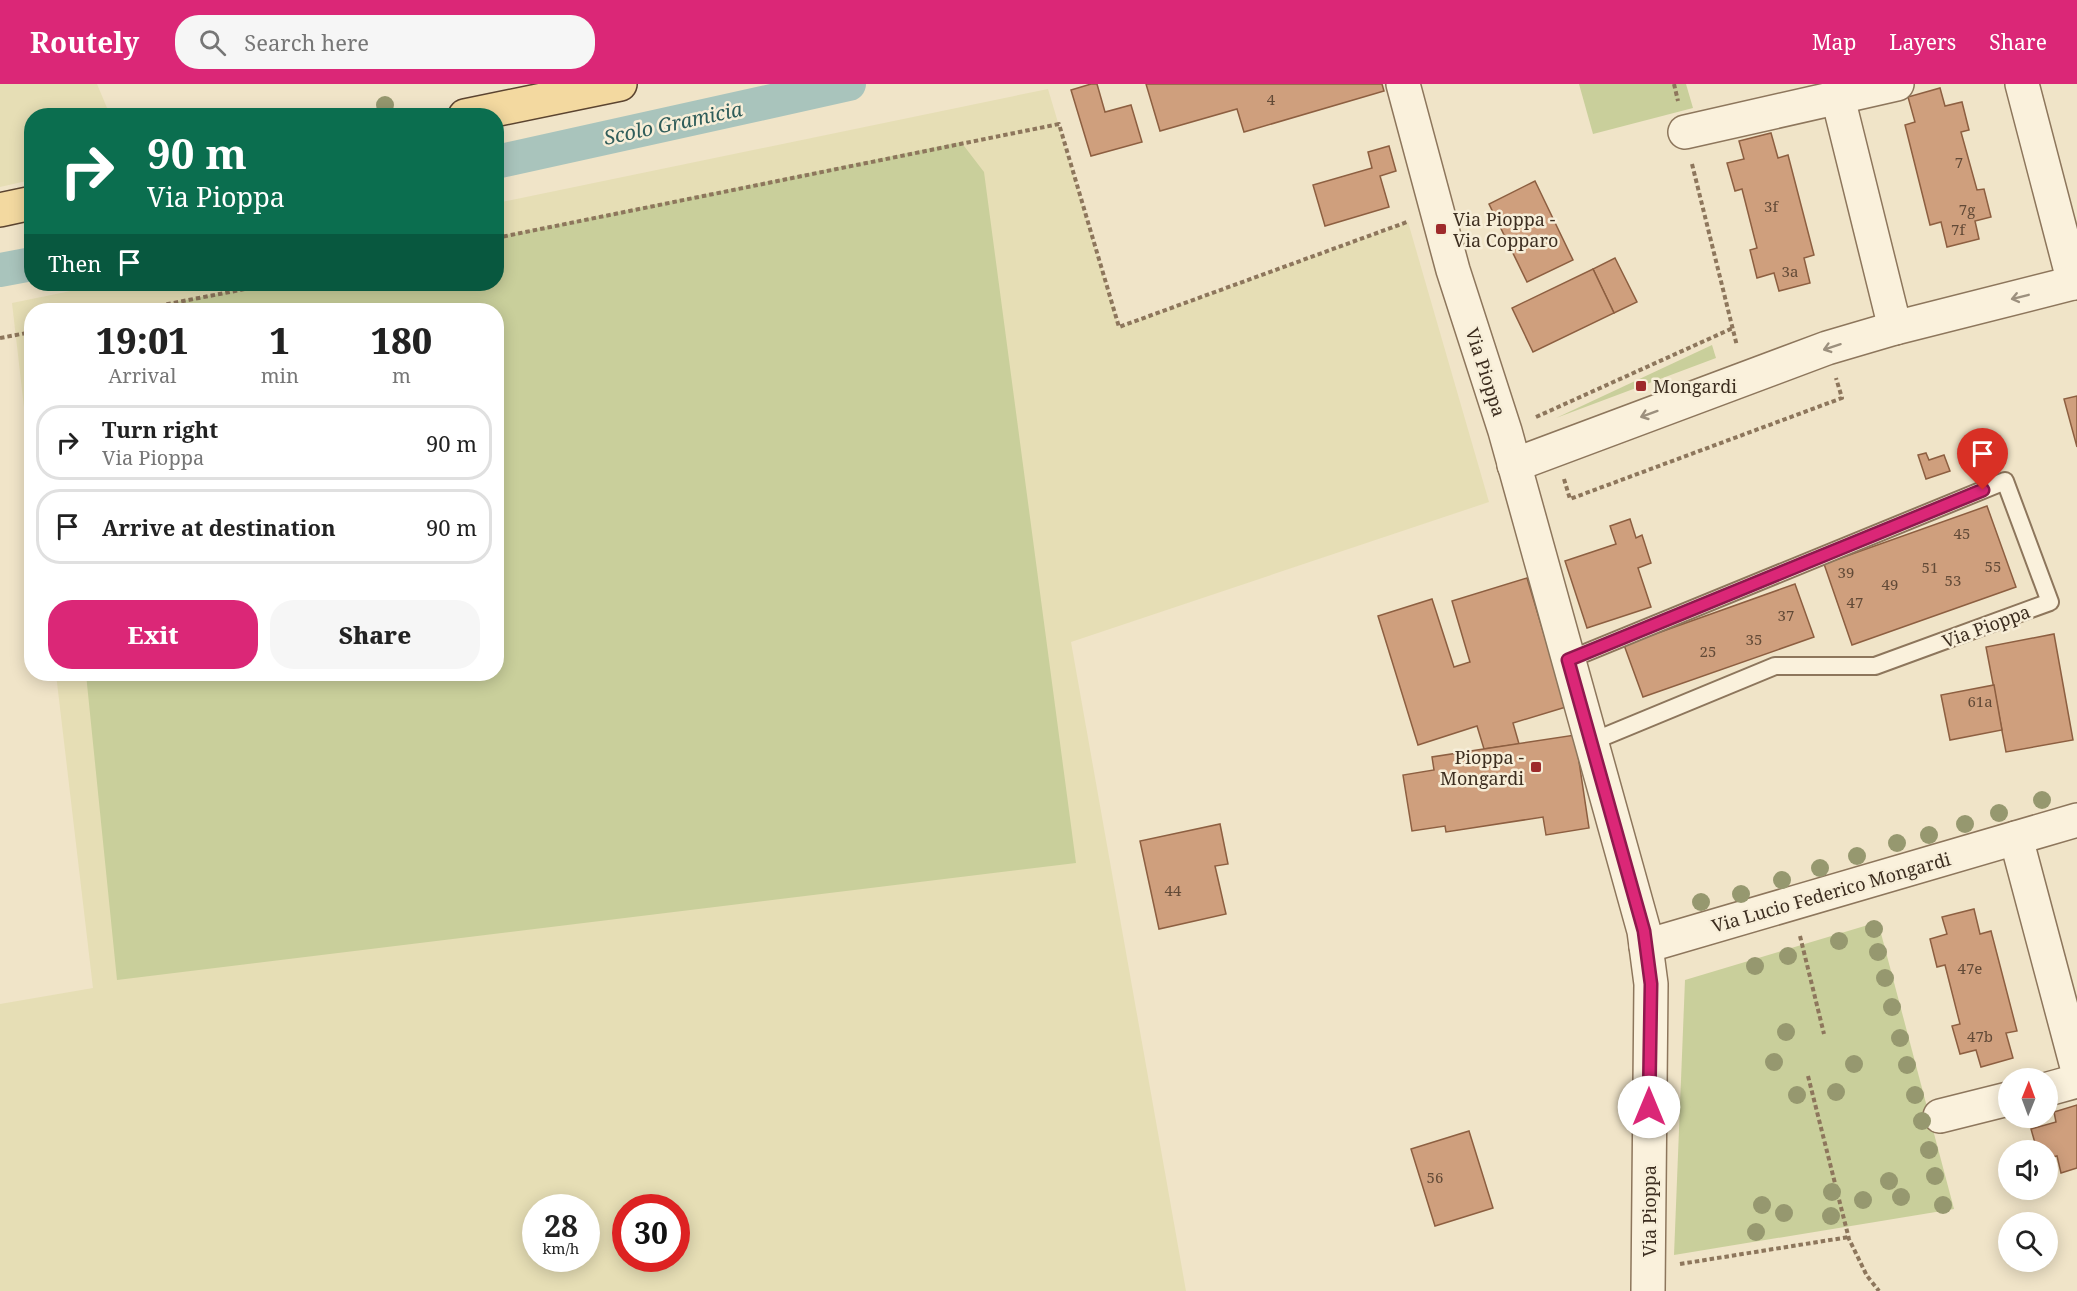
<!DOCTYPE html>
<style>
body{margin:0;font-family:"Noto Serif",serif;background:#f6f6f6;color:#222;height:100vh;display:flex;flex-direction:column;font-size:22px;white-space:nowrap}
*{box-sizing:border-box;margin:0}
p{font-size:20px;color:#767676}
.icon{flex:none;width:33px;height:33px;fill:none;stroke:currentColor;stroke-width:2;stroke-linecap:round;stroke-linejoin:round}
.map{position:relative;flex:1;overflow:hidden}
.drawer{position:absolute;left:24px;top:219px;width:480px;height:378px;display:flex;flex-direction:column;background:#fff;border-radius:24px;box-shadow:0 3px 15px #0003}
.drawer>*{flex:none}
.banner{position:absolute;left:24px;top:24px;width:480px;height:183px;border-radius:24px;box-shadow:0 3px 15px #0003;background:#0b6e4f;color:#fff;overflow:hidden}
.needle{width:39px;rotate:1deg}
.controls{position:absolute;left:1998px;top:984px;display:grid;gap:12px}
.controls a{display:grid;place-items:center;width:60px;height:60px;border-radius:50%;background:#fff;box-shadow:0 3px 15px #0003;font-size:30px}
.speed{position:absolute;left:522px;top:1110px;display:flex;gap:12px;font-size:30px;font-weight:700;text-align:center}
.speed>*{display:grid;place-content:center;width:78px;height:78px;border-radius:50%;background:#fff;box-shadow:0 3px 15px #0003;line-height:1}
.speed small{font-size:15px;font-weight:400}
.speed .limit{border:9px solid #d22;background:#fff;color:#111}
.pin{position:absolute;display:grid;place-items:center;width:51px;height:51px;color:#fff;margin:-62px -26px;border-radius:50% 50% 50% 0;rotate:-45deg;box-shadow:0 0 6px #0007}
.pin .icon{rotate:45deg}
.me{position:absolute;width:66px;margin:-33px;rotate:0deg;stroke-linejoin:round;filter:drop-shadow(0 0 4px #0008)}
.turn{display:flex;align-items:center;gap:21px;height:126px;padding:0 24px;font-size:27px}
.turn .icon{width:78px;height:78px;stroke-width:2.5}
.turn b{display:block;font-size:42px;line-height:51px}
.then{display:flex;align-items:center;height:57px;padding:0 24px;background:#0003;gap:12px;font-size:22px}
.eta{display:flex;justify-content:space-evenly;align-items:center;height:102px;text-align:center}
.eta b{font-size:36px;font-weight:800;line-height:42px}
.primary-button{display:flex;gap:12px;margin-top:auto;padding:12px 24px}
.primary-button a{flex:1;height:69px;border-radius:24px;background:#db2777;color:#fff;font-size:24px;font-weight:800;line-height:69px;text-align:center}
.primary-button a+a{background:#f6f6f6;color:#222}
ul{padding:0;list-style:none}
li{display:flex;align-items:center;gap:18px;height:75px;margin:0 12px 9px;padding:0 12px;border:3px solid #e0e0e0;border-radius:24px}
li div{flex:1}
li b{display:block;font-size:22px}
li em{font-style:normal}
header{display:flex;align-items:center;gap:36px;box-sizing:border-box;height:84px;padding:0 30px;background:#db2777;color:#fff}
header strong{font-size:28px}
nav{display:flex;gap:33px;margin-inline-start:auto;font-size:21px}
.search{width:420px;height:54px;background:#f6f6f6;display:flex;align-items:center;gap:15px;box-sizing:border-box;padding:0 21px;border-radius:24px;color:#767676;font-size:22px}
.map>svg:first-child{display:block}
</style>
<header>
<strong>Routely</strong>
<div class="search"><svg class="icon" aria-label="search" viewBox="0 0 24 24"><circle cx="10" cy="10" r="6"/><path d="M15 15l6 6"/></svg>Search here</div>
<nav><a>Map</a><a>Layers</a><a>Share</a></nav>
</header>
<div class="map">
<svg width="2077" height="1207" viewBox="0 0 2077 1207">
<rect width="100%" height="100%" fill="#f0e4c8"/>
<!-- farmland -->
<g fill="#e6deb5" fill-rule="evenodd">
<polygon points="0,0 97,0 110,31 32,32 31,96 0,103"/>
<path d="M1048 5 1119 243 1408 138 1489 418 1071 558 1186 1207H0V920L93 904 56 590H496V226H32L31 384 12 219 105 200H496L497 119ZM536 1124H586V1174H536ZM626 1124H676V1174H626Z"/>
</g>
<!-- green -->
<g fill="#c9cf9b">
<polygon points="1579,0 1686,0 1693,24 1593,50"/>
<polygon points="961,58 984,88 1076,779 117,896 86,590 496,590 496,226 135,226 267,200 496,200 497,153"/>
<polygon points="1712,261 1716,274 1556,334"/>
<polygon points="1878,838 1954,1125 1674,1171 1685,896"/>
</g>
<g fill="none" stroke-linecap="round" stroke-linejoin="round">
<!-- canal -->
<g stroke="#a9c4bc" stroke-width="34">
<polyline points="496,78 849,0"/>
<polyline points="0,186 32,180"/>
</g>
</g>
<!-- building -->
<g fill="#cf9f7d" stroke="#8d5f41" stroke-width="1.5">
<polygon points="1091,0 1097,0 1105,28 1131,21 1142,58 1091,72 1071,6"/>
<polygon points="1146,0 1382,0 1384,7 1244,48 1237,25 1160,47"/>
<polygon points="1940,4 1945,22 1962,18 1969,46 1961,48 1977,106 1984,105 1991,133 1975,137 1979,155 1947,163 1941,138 1930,141 1905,41 1915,38 1908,13"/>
<polygon points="1771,49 1778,74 1788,71 1814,171 1804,174 1810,199 1779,207 1774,189 1757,194 1750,166 1757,164 1742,105 1735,107 1727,79 1744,75 1739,57"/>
<polygon points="1389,62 1396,87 1380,92 1389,123 1325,142 1313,101 1372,84 1368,68"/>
<polygon points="1535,97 1573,176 1527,198 1489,120"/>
<polygon points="1615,174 1637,218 1614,229 1593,185"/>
<polygon points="1593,185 1614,229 1533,268 1512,224"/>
<polygon points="2077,312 2077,363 2064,315"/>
<polygon points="1926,369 1929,376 1944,371 1950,387 1926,395 1918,371"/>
<polygon points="1987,422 2016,503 1852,561 1824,480"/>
<polygon points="1630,435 1636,454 1642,451 1651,479 1638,484 1651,523 1587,544 1565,477 1616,460 1610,442"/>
<polygon points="1527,494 1566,623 1513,639 1519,660 1484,665 1477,642 1418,661 1378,532 1432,515 1454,583 1470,578 1452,517"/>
<polygon points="1795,500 1814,553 1643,613 1624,561"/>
<polygon points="2054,550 2073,656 2006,668 1986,563"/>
<polygon points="1994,601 2002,646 1950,656 1941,611"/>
<polygon points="1575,651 1589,744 1546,751 1543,733 1446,748 1445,742 1412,747 1403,691 1434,686 1432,673"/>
<polygon points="1220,740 1228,780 1215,782 1226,830 1159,845 1140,757"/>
<polygon points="1974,825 1980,850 1991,847 2017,947 2006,949 2013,974 1981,983 1976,966 1960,970 1952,942 1960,940 1945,881 1937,883 1930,855 1947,850 1942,833"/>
<polygon points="2077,1021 2077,1084 2061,1089 2057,1072 2048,1074 2048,1066 2037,1066 2031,1045 2056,1038 2054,1028"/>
<polygon points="1469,1047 1493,1124 1435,1142 1411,1065"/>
</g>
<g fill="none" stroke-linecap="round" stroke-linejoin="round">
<!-- service casing -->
<g stroke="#8d765c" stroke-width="20">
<polyline id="service" points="1568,576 2005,397 2050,518 1875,582 1775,582 1591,658"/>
</g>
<!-- minor casing -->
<g stroke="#8d765c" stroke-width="36">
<g id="minor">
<polyline points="1403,0 1453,186 1505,347 1644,847 1651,900 1648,1207"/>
<polyline points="2022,0 2074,199"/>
<polyline points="1838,14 1895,244"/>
<polyline points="1685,48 1897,0"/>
<polyline points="1514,381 1827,264 1895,244 2077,198"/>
<polyline points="2016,754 2077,983"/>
<polyline points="1646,862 2077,736"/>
<polyline points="2048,1005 2077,997"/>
<polyline points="1940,1032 2008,1015"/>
</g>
</g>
<!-- primary casing -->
<g stroke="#5b4430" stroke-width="36">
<g id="primary">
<polyline points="465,32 620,0"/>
<polyline points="0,126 32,119"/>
</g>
</g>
<!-- path -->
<g stroke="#8d765c" stroke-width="4" stroke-dasharray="4.5 3" stroke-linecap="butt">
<polyline points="1674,0 1678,17"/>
<polyline points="1692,80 1737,262"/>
<polyline points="496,154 1059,40 1119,243 1407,138"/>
<polyline points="137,226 271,200"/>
<polyline points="0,254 32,248"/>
<polyline points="1536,333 1733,244"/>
<polyline points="1564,395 1570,415 1842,314 1836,294"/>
<polyline points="1800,852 1824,950"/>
<polyline points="1808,992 1849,1155 1867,1192 1879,1207"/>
<polyline points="1680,1180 1849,1153"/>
</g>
<!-- service -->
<use href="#service" stroke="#faf1dc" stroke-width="16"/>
<!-- minor -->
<use href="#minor" stroke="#faf1dc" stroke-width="33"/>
<!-- primary -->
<use href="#primary" stroke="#f3d9a0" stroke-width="33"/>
</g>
<!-- trees -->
<g fill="#96986f">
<circle cx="385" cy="21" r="9"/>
<circle cx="2042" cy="716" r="9"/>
<circle cx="1999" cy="729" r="9"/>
<circle cx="1965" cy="740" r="9"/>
<circle cx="1929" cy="751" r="9"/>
<circle cx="1897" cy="759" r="9"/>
<circle cx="1857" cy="772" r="9"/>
<circle cx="1820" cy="784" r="9"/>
<circle cx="1782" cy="796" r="9"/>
<circle cx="1741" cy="810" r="9"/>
<circle cx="1701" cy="818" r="9"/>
<circle cx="1874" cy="845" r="9"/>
<circle cx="1839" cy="857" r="9"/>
<circle cx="1878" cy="868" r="9"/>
<circle cx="1788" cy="872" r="9"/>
<circle cx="1755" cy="882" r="9"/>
<circle cx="1885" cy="894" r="9"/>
<circle cx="1892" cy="923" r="9"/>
<circle cx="1786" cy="948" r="9"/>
<circle cx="1900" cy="954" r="9"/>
<circle cx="1774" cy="978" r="9"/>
<circle cx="1854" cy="980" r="9"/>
<circle cx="1907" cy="981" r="9"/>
<circle cx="1836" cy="1008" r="9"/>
<circle cx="1797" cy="1011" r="9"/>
<circle cx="1915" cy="1011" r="9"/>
<circle cx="1922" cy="1037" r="9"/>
<circle cx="1929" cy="1066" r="9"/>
<circle cx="1935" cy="1092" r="9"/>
<circle cx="1889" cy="1097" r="9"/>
<circle cx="1832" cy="1108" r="9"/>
<circle cx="1901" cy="1113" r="9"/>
<circle cx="1863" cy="1116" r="9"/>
<circle cx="1762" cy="1121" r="9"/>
<circle cx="1943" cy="1121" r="9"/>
<circle cx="1784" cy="1129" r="9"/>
<circle cx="1831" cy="1132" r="9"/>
<circle cx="1756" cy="1148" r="9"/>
</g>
<!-- one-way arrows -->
<defs><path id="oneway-shaft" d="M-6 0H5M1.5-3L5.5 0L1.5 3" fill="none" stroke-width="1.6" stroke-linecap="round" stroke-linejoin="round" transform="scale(1.5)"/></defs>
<g stroke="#9c907e">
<use href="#oneway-shaft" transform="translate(2020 213) rotate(166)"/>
<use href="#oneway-shaft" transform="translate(1832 263) rotate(162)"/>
<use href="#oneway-shaft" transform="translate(1649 330) rotate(160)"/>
</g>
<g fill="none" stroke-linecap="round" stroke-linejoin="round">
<!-- route casing -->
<g stroke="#8e194d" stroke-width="15">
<polyline id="route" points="1649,1023 1651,900 1644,847 1568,576 1983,406"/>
</g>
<!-- route -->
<use href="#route" stroke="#db2777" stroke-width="10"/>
</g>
<!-- markers -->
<g fill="#9e2a2b" stroke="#f7eed8" stroke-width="2">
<rect x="1435" y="139" width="12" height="12" rx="3"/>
<rect x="1635" y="296" width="12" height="12" rx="3"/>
<rect x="1530" y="677" width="12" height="12" rx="3"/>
</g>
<g text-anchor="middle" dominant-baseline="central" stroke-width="5" stroke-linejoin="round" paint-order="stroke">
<!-- number labels -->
<g font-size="15" fill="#624a37">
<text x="1271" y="15">4</text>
<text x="1959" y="78">7</text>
<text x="1771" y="122">3f</text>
<text x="1967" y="125">7g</text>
<text x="1958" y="145">7f</text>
<text x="1790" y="187">3a</text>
<text x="1962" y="449">45</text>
<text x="1993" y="482">55</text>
<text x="1930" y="483">51</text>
<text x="1846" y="488">39</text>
<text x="1953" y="496">53</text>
<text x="1890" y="500">49</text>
<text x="1855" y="518">47</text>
<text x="1786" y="531">37</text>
<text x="1754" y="555">35</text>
<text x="1708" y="567">25</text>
<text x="1980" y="617">61a</text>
<text x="1173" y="806">44</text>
<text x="1970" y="884">47e</text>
<text x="1980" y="952">47b</text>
<text x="1435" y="1093">56</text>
</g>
<!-- poi labels -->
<g font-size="18" fill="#3d2e20" stroke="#f7eed8" text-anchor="start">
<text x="1453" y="135">Via Pioppa -<tspan x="1453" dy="21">Via Copparo</tspan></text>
<text x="1653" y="302">Mongardi</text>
<text x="1524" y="673" text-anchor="end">Pioppa -<tspan x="1524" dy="21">Mongardi</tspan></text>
</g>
<!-- street labels -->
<g font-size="18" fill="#3d2e20" stroke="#f7eed8">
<text transform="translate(1486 288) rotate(72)">Via Pioppa</text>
<text transform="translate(1986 542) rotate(-20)">Via Pioppa</text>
<text transform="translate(1831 808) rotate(-16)">Via Lucio Federico Mongardi</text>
<text transform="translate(1649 1127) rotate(-90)">Via Pioppa</text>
</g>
<!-- water labels -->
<g font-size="20" font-style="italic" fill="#2f5d5a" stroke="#f7eed8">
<text transform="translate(673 39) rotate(-12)">Scolo Gramicia</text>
</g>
</g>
</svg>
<div class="controls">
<a><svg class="needle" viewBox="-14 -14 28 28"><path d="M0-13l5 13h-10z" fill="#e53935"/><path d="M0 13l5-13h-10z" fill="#767676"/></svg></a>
<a><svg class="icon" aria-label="sound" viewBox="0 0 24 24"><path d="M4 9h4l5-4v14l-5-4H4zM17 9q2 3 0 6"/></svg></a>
<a><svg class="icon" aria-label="search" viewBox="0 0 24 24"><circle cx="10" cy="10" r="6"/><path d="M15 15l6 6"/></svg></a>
</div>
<div class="speed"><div>28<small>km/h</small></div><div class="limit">30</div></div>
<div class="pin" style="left:1983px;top:406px;background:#d93025"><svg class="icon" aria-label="arrive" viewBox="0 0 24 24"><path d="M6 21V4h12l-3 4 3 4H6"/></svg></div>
<svg class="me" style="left:1649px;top:1023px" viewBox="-20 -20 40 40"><circle r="19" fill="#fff"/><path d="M0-13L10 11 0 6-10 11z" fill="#db2777"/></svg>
<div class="banner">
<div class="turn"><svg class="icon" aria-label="right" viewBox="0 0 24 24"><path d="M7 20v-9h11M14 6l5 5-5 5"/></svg><div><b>90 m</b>Via Pioppa</div></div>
<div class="then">Then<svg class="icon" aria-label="arrive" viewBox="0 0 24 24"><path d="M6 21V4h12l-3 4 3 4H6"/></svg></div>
</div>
<section class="drawer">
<div class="eta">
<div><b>19:01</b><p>Arrival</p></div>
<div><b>1</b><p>min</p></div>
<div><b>180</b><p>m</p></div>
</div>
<ul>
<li><svg class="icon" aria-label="right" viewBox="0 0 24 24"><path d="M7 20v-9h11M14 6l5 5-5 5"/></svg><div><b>Turn right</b><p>Via Pioppa</p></div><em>90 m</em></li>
<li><svg class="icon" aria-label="arrive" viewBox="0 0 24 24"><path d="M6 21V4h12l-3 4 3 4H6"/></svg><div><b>Arrive at destination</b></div><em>90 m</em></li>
</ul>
<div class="primary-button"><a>Exit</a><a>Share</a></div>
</section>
</div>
